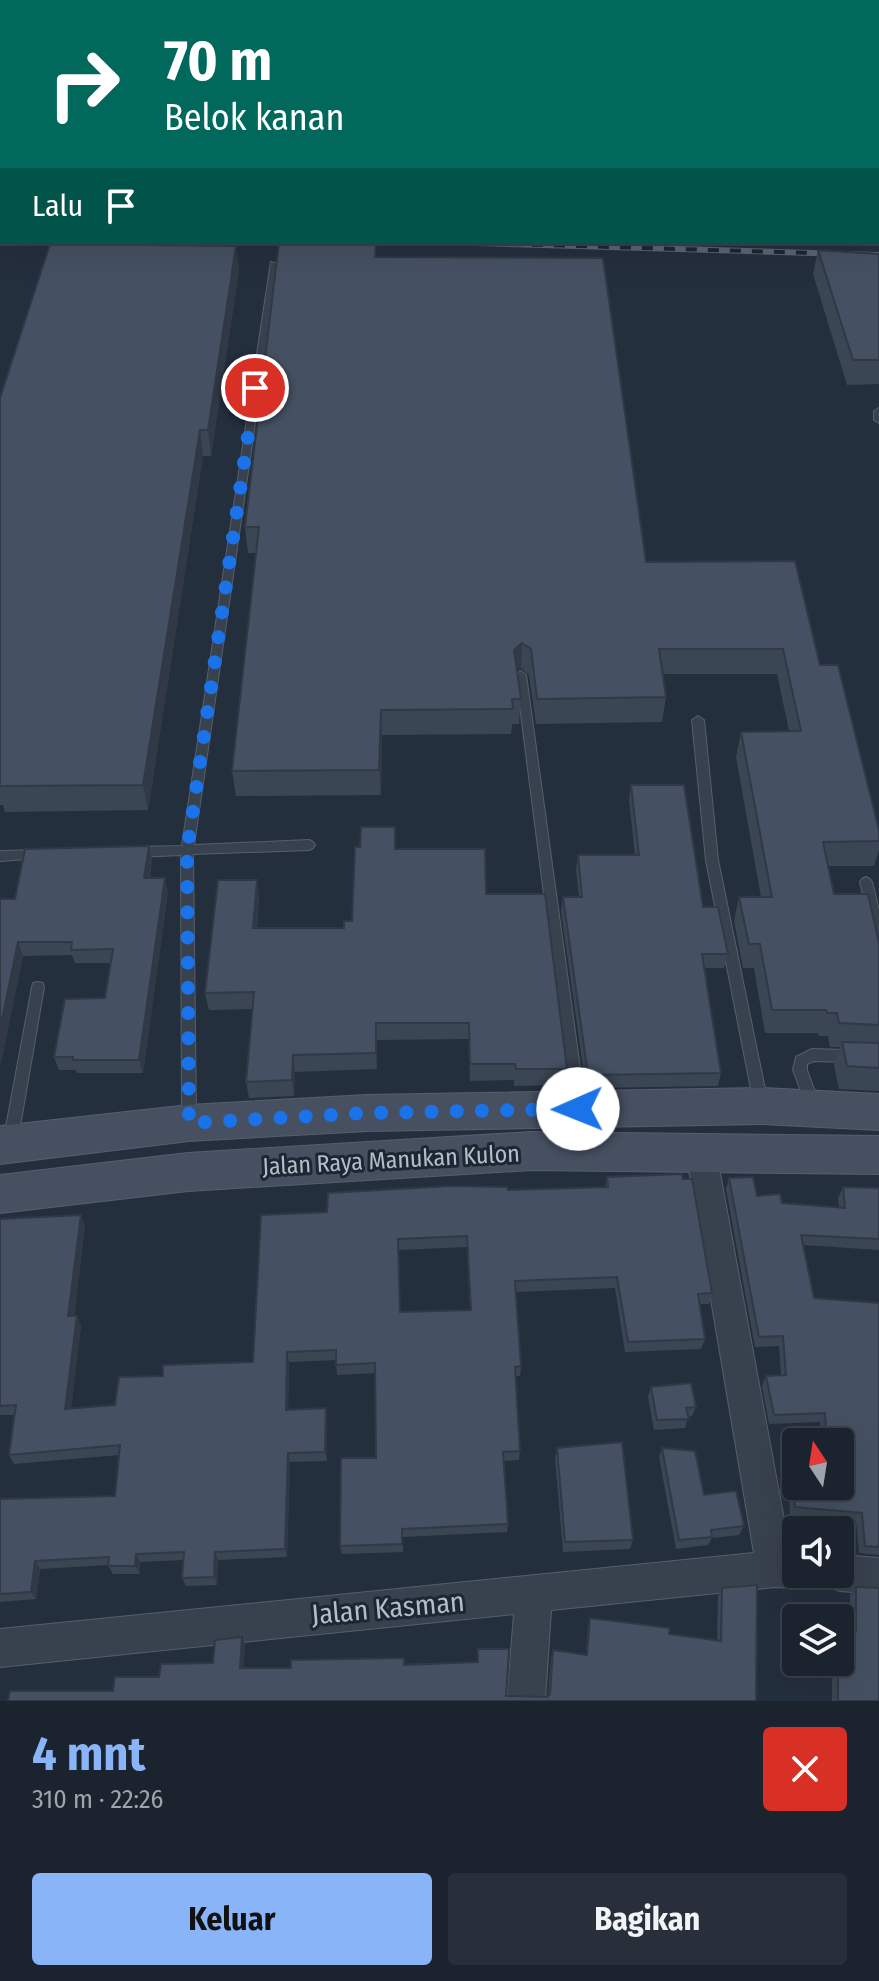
<!DOCTYPE html>
<html lang="id">
<meta charset="utf-8">
<style>
body{margin:0;font-family:"Fira Sans Condensed",sans-serif;background:#282f3a;color:#f1f3f6;height:100vh;display:flex;flex-direction:column;font-size:30px;white-space:nowrap}
*{box-sizing:border-box;margin:0}
p{font-size:26px;color:#a0a4aa}
.icon{flex:none;width:44px;height:44px;fill:none;stroke:currentColor;stroke-width:2;stroke-linecap:round;stroke-linejoin:round}
.map{position:relative;height:1701px;overflow:hidden}
.details{display:flex;flex-direction:column;background:#1b232e;flex:1}
.details>*{flex:none}
.guide{position:absolute;left:0px;top:0px;width:880px;height:244px;box-shadow:0 8px 32px #0002,0 0 0 2px #39404a;background:#00695c;color:#fff;overflow:hidden}
.needle{width:52px;rotate:348deg}
.tools{position:absolute;left:782px;top:1428px;display:grid;gap:16px}
.tools a{display:grid;place-items:center;width:72px;height:72px;border-radius:8px;background:#1b232e;box-shadow:0 8px 32px #0002,0 0 0 2px #39404a;font-size:40px}
.pin{position:absolute;display:grid;place-items:center;width:68px;height:68px;color:#fff;margin:-34px;border:4px solid #fff;border-radius:50%;box-shadow:0 2px 8px #0007}
.me{position:absolute;width:88px;margin:-44px;rotate:269deg;stroke-linejoin:round;filter:drop-shadow(0 0 6px #0008)}
.turn{display:flex;align-items:center;gap:28px;height:168px;padding:0 32px;font-size:36px}
.turn .icon{width:104px;height:104px;stroke-width:2.5}
.turn b{display:block;font-size:56px;line-height:68px}
.then{display:flex;align-items:center;height:76px;padding:0 32px;background:#0003;gap:16px;font-size:30px}
.round{display:grid;place-items:center;flex:none;width:84px;height:84px;border-radius:8px;background:#282f3a}
.summary{display:flex;align-items:center;justify-content:space-between;height:136px;padding:0 32px}
h1{font-size:48px;font-weight:700;line-height:60px;color:#8ab4f8}
.primary-button{display:flex;gap:16px;margin-top:auto;padding:16px 32px}
.primary-button a{flex:1;height:92px;border-radius:8px;background:#8ab4f8;color:#111;font-size:32px;font-weight:700;line-height:92px;text-align:center}
.primary-button a+a{background:#282f3a;color:#f1f3f6}
.map>svg:first-child{display:block}
</style>
<div class="map">
<svg width="879" height="1701" viewBox="0 0 879 1701">
<rect width="100%" height="100%" fill="#242f3e"/>
<g fill="none" stroke-linecap="round" stroke-linejoin="round">
<!-- service casing -->
<g stroke="#565f6c" stroke-width="2">
<g id="service">
<polygon points="230,0 236,0 235,2 229,2"/>
<polygon points="271,262 278,264 194,845 309,840 313,842 315,845 313,848 309,850 193,854 196,1119 194,1123 189,1125 184,1123 182,1119 181,855 136,857 132,855 130,852 132,849 136,847 182,846"/>
<polygon points="879,408 879,423 874,420 874,411"/>
<polygon points="521,671 526,675 585,1105 583,1109 578,1111 573,1109 571,1105 516,675"/>
<polygon points="698,716 704,720 718,860 768,1104 766,1108 761,1110 756,1108 754,1104 706,860 692,720"/>
<polygon points="38,850 42,852 44,855 42,858 0,861 0,851"/>
<polygon points="866,877 870,879 872,882 879,910 879,940 875,939 873,935 860,882 862,879"/>
<polygon points="38,982 43,983 44,987 18,1138 16,1142 11,1144 6,1142 4,1138 32,987 33,983"/>
<polygon points="812,1049 879,1051 879,1063 814,1061 807,1064 807,1070 819,1103 817,1107 812,1109 807,1107 793,1070 796,1057"/>
</g>
</g>
<!-- minor casing -->
<g stroke="#565f6c" stroke-width="2">
<g id="minor">
<polygon points="701,1138 712,1142 716,1152 790,1552 796,1552 796,1574 812,1574 809,1583 796,1588 775,1587 551,1610 545,1701 507,1701 514,1614 0,1667 0,1629 754,1553 686,1152 690,1142"/>
<polygon points="840,1555 879,1558 879,1594 840,1591 827,1586 822,1574 840,1574"/>
</g>
</g>
<!-- secondary casing -->
<g stroke="#565f6c" stroke-width="2">
<g id="secondary">
<polygon points="762,1088 879,1094 879,1130 762,1124 367,1131 189,1141 0,1164 0,1126 189,1105 367,1095"/>
<polygon points="531,1132 879,1136 879,1174 531,1170 188,1191 0,1213 0,1175 188,1153"/>
</g>
</g>
<!-- service -->
<use href="#service" fill="#38414e" fill-rule="evenodd"/>
<!-- minor -->
<use href="#minor" fill="#38414e" fill-rule="evenodd"/>
<!-- secondary -->
<use href="#secondary" fill="#465061" fill-rule="evenodd"/>
<!-- rail casing -->
<g stroke="#5a6575" stroke-width="6">
<polyline id="rail" points="444,242 879,255"/>
</g>
<!-- rail -->
<use href="#rail" stroke="#1d2633" stroke-width="4" stroke-dasharray="11" stroke-linecap="butt"/>
</g>
<!-- wall -->
<g fill="#3b4654" fill-rule="evenodd">
<polygon points="376,242 376,257 646,562 820,665 879,830 879,850 874,866 828,866 834,894 879,943 879,1091 839,1089 834,1065 840,1047 830,1047 828,1036 819,1036 818,1033 765,1033 754,968 743,968 734,921 739,897 761,897 736,757 741,732 789,731 777,674 662,674 666,697 662,722 536,724 529,675 521,668 517,672 521,699 519,724 512,724 511,734 382,735 381,795 236,796 232,771 256,553 248,553 245,527"/>
<polygon points="236,246 239,270 211,456 203,456 148,810 5,812 3,805 0,805 0,398"/>
<polygon points="818,250 879,254 879,384 847,385 813,274"/>
<polygon points="631,785 703,907 728,954 724,968 704,968 721,1073 718,1086 586,1088 561,911 563,897 579,897 576,870 578,855 635,855 629,800"/>
<polygon points="396,849 486,894 567,1069 565,1085 514,1086 514,1080 470,1081 469,1039 377,1040 377,1069 295,1072 294,1096 249,1098 246,1082 253,1009 209,1010 205,993 257,880 259,898 257,928 344,928 352,921"/>
<polygon points="152,860 150,878 168,892 143,1073 77,1073 76,1070 59,1070 54,1057 105,998 111,963 75,963 72,955 23,956 0,1067 15,899"/>
<path d="M607 1177 712 1293 709 1304H699L705 1339 701 1349 625 1352 615 1288 516 1292 521 1366 520 1376H515L520 1451 519 1460 504 1461 508 1524 507 1532 403 1537V1552L342 1554 340 1546 376 1458 375 1373 337 1375 336 1360 289 1362 288 1410 327 1418V1461L290 1462 287 1557 218 1560 217 1585 186 1586 182 1578 183 1560 140 1562V1574H113L108 1565 40 1569 36 1599 0 1602V1499L115 1496 119 1455 14 1464 9 1455 14 1415H0V1219L85 1226 74 1316H77L81 1326 71 1408 115 1405 163 1376 253 1362 327 1212 508 1190 605 1187ZM467 1247 470 1310 400 1312 398 1250Z"/>
<polygon points="729,1178 757,1196 782,1203 839,1207 838,1198 843,1187 879,1188 879,1250 803,1245 814,1298 879,1303 879,1555 859,1553 856,1521 790,1515 788,1471 792,1462 840,1486 840,1442 822,1442 820,1422 769,1424 762,1386 766,1376 781,1375 779,1346 755,1347 726,1189"/>
<polygon points="651,1387 696,1407 692,1416 688,1417 685,1428 654,1430 648,1397"/>
<polygon points="557,1448 633,1540 630,1549 563,1552 555,1458"/>
<polygon points="662,1448 704,1495 744,1526 739,1535 712,1538 708,1545 676,1549 659,1457"/>
<polygon points="856,1587 879,1701 832,1701 832,1672 827,1671 827,1662 840,1662 850,1630 850,1595"/>
<polygon points="722,1588 756,1701 113,1691 213,1663 242,1637 245,1645 243,1668 477,1662 478,1649 506,1696 547,1697 548,1695 551,1658 553,1650 586,1655 588,1626 590,1618 669,1634 717,1641 718,1596"/>
</g>
<!-- shaded-wall -->
<g fill="#303945">
<polygon points="236,246 239,270 211,456 208,430"/>
<polygon points="200,430 203,456 148,810 143,785"/>
<polygon points="522,643 521,668 513,675 514,650"/>
<polygon points="381,710 382,735 381,795 379,770"/>
<polygon points="149,846 152,860 147,892 144,878"/>
<polygon points="165,878 168,892 143,1073 139,1060"/>
<polygon points="257,880 259,898 255,946 253,928"/>
<polygon points="18,942 23,956 0,1067 0,1029"/>
<polygon points="376,1023 377,1040 377,1069 376,1053"/>
<polygon points="293,1055 295,1072 294,1096 292,1080"/>
<polygon points="81,1215 85,1226 73,1327 68,1316"/>
<polygon points="77,1316 81,1326 70,1418 65,1409"/>
<polygon points="287,1352 289,1362 288,1419 286,1410"/>
<polygon points="326,1408 327,1418 327,1461 325,1452"/>
<polygon points="288,1453 290,1462 287,1557 285,1549"/>
<polygon points="215,1552 218,1560 217,1585 214,1577"/>
<polygon points="136,1554 140,1562 140,1574 135,1566"/>
<polygon points="35,1561 40,1569 36,1599 31,1592"/>
<polygon points="242,1637 245,1645 243,1676 240,1668"/>
</g>
<!-- building -->
<g fill="#455162" stroke="#303945" stroke-width="2" fill-rule="evenodd">
<polygon points="279,242 376,242 375,257 603,258 646,562 795,561 820,665 838,665 879,830 879,841 823,842 834,894 868,894 879,943 879,1025 839,1023 837,1013 827,1013 826,1010 772,1010 760,944 749,944 739,897 772,897 741,732 801,731 783,649 659,649 666,697 537,699 531,649 522,643 514,650 521,699 512,699 513,709 381,710 379,770 232,771 259,527 245,527"/>
<polygon points="50,244 236,246 208,430 200,430 143,785 0,786 0,398"/>
<polygon points="818,250 879,254 879,360 853,360"/>
<polygon points="631,785 684,785 703,907 718,907 728,954 702,954 721,1073 588,1075 563,897 582,897 578,855 639,855"/>
<polygon points="361,827 395,827 395,849 485,849 486,894 545,894 567,1069 516,1069 515,1064 470,1064 469,1023 376,1023 376,1053 293,1055 292,1080 246,1082 254,992 205,993 218,880 257,880 253,928 344,928 344,921 352,921 355,847 360,847"/>
<polygon points="149,846 144,878 165,878 139,1060 73,1060 73,1057 54,1057 65,999 105,998 113,949 71,950 72,942 18,942 0,1029 0,899 15,899 25,849"/>
<polygon points="842,1042 879,1043 879,1068 847,1066"/>
<path d="M682 1174 683 1179H692L712 1293 698 1294 705 1339 628 1342 617 1277 515 1281 521 1366 515 1367 520 1451 503 1452 508 1524 402 1529V1544L340 1546 341 1458H376L375 1363 336 1365V1350L287 1352 286 1410 326 1408 325 1452 288 1453 285 1549 215 1552 214 1577 182 1578 184 1552 136 1554 135 1566H108L109 1557 35 1561 31 1592 0 1594V1499L115 1496 120 1445 9 1455 16 1405 0 1406V1219L81 1215 68 1316H77L65 1409 115 1405 119 1377 163 1376V1365L253 1362 261 1215 327 1212 328 1193 450 1186 507 1187 508 1190 608 1187 607 1177ZM467 1236 471 1310 400 1312 398 1239Z"/>
<polygon points="753,1177 757,1196 780,1194 782,1203 845,1208 843,1187 879,1188 879,1239 801,1235 814,1298 879,1303 879,1547 865,1546 862,1513 795,1507 792,1462 796,1462 796,1486 840,1486 840,1442 827,1442 825,1413 774,1415 766,1376 786,1375 783,1336 759,1337 729,1178"/>
<polygon points="691,1383 696,1407 686,1408 689,1419 657,1420 651,1387"/>
<polygon points="622,1442 633,1540 565,1542 557,1448"/>
<polygon points="662,1448 695,1451 704,1495 736,1491 744,1526 711,1530 712,1537 679,1540"/>
<polygon points="757,1585 756,1701 8,1701 10,1691 113,1691 115,1677 159,1677 161,1664 213,1663 215,1640 242,1637 240,1668 291,1668 291,1660 404,1658 404,1665 478,1662 478,1649 509,1649 506,1696 547,1697 550,1694 553,1650 587,1655 590,1618 670,1628 669,1634 721,1641 722,1588"/>
<polygon points="856,1587 879,1588 879,1701 838,1701 838,1665 832,1664 832,1662 840,1662 840,1628 856,1631"/>
</g>
<g fill="none" stroke-linecap="round" stroke-linejoin="round">
<!-- route -->
<polyline stroke="#1a73e8" stroke-width="14" stroke-dasharray="0 25.2" points="255,388 187,851 189,1123 367,1113 578,1109"/>
</g>
<g text-anchor="middle" dominant-baseline="central" stroke-width="6" stroke-linejoin="round" paint-order="stroke">
<!-- street labels -->
<g font-size="24" fill="#b4bcc9" stroke="#1d2633">
<text transform="translate(391 1160) rotate(-3)">Jalan Raya Manukan Kulon</text>
</g>
<!-- near-street labels -->
<g font-size="28" fill="#b4bcc9" stroke="#1d2633">
<text transform="translate(388 1608) rotate(-5)">Jalan Kasman</text>
</g>
</g>
</svg>
<div class="tools">
<a><svg class="needle" viewBox="-14 -14 28 28"><path d="M0-13l5 13h-10z" fill="#e53935"/><path d="M0 13l5-13h-10z" fill="#a0a4aa"/></svg></a>
<a><svg class="icon" aria-label="sound" viewBox="0 0 24 24"><path d="M4 9h4l5-4v14l-5-4H4zM17 9q2 3 0 6"/></svg></a>
<a><svg class="icon" aria-label="layers" viewBox="0 0 24 24"><path d="M12 4l9 5-9 5-9-5zM3 14l9 5 9-5"/></svg></a>
</div>
<div class="pin" style="left:255px;top:388px;background:#d93025"><svg class="icon" aria-label="arrive" viewBox="0 0 24 24"><path d="M6 21V4h12l-3 4 3 4H6"/></svg></div>
<svg class="me" style="left:578px;top:1109px" viewBox="-20 -20 40 40"><circle r="19" fill="#fff"/><path d="M0-13L10 11 0 6-10 11z" fill="#1a73e8"/></svg>
<div class="guide">
<div class="turn"><svg class="icon" aria-label="right" viewBox="0 0 24 24"><path d="M7 20v-9h11M14 6l5 5-5 5"/></svg><div><b>70 m</b>Belok kanan</div></div>
<div class="then">Lalu<svg class="icon" aria-label="arrive" viewBox="0 0 24 24"><path d="M6 21V4h12l-3 4 3 4H6"/></svg></div>
</div>
</div>
<section class="details">
<div class="summary"><div><h1>4 mnt</h1><p>310 m · 22:26</p></div><a class="round" style="background:#d93025;color:#fff"><svg class="icon" aria-label="close" viewBox="0 0 24 24"><path d="M6 6l12 12M18 6L6 18"/></svg></a></div>
<div class="primary-button"><a>Keluar</a><a>Bagikan</a></div>
</section>
